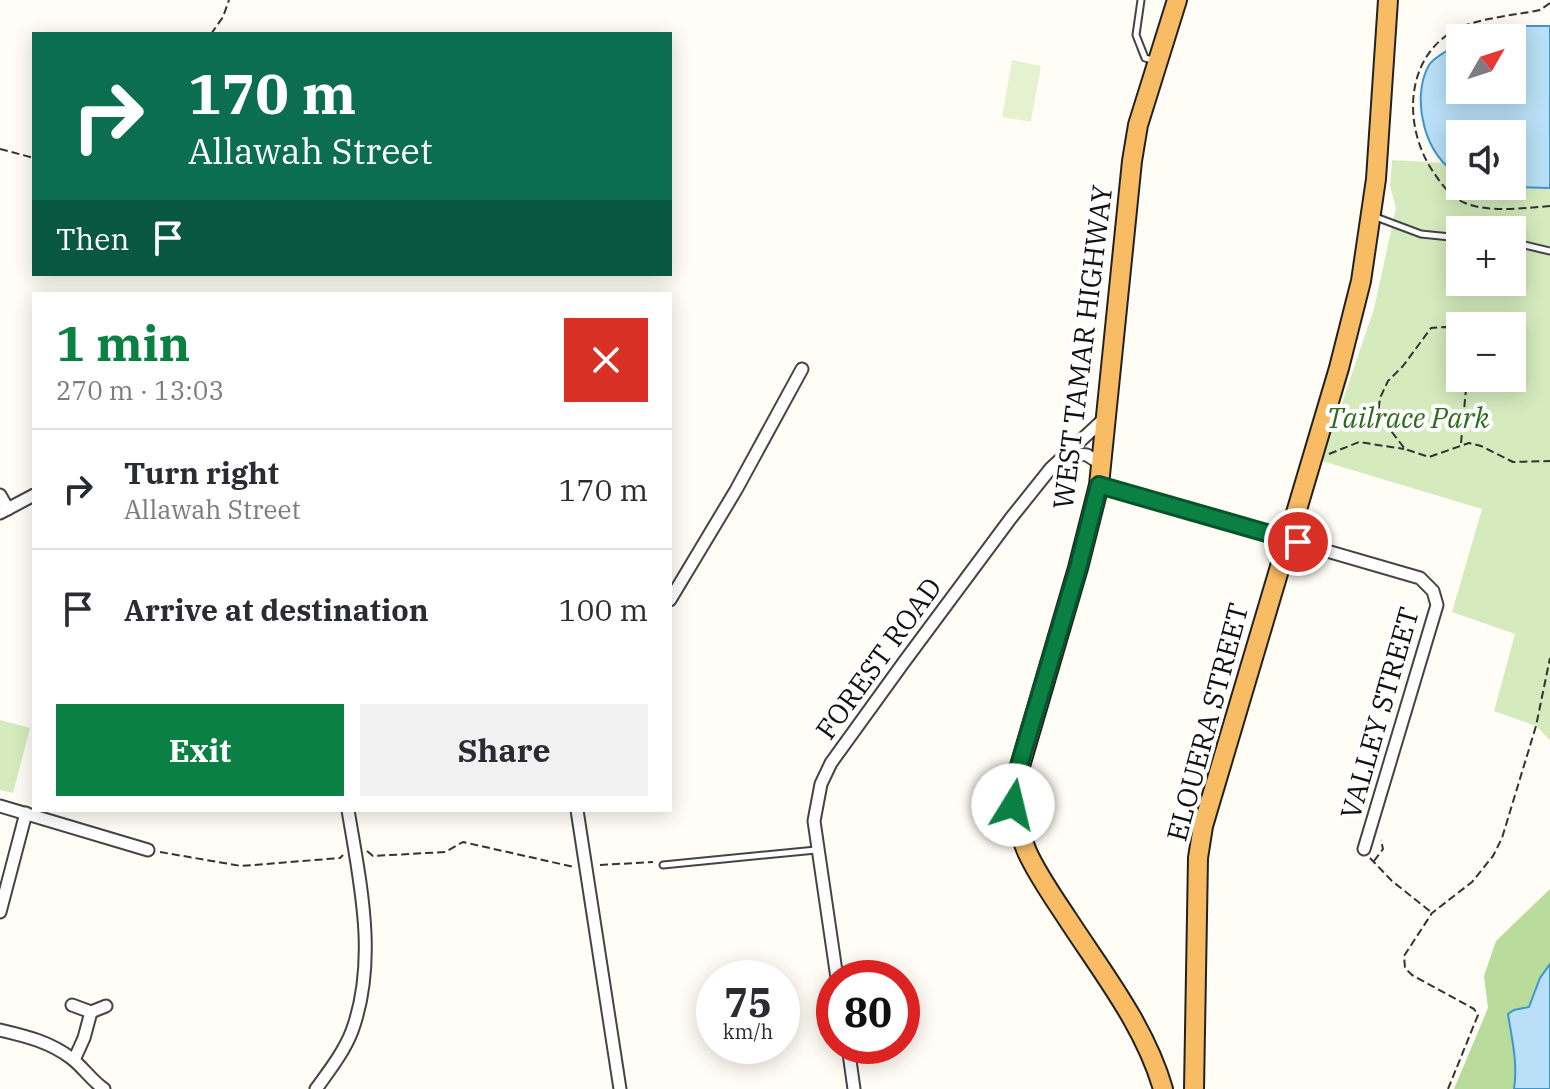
<!DOCTYPE html>
<meta charset="utf-8">
<style>
body{margin:0;font-family:"IBM Plex Serif",serif;background:#f2f2f3;color:#2b2b33;height:100vh;display:flex;flex-direction:column;font-size:30px;white-space:nowrap}
*{box-sizing:border-box;margin:0}
p{font-size:26px;color:#7c7c81}
.icon{flex:none;width:44px;height:44px;fill:none;stroke:currentColor;stroke-width:2;stroke-linecap:round;stroke-linejoin:round}
.map{position:relative;flex:1;overflow:hidden}
.panel{position:absolute;left:32px;top:292px;width:640px;height:520px;display:flex;flex-direction:column;background:#fff;border-radius:0px;box-shadow:0 4px 20px #0003}
.panel>*{flex:none}
.top-card{position:absolute;left:32px;top:32px;width:640px;height:244px;border-radius:0px;box-shadow:0 4px 20px #0003;background:#0b6e4f;color:#fff;overflow:hidden}
.needle{width:52px;rotate:51deg}
.buttons{position:absolute;left:1446px;top:24px;display:grid;gap:16px}
.buttons a{display:grid;place-items:center;width:80px;height:80px;border-radius:0px;background:#fff;box-shadow:0 4px 20px #0003;font-size:40px}
.speed{position:absolute;left:696px;top:960px;display:flex;gap:16px;font-size:40px;font-weight:700;text-align:center}
.speed>*{display:grid;place-content:center;width:104px;height:104px;border-radius:50%;background:#fff;box-shadow:0 4px 20px #0003;line-height:1}
.speed small{font-size:20px;font-weight:400}
.speed .limit{border:12px solid #d22;background:#fff;color:#111}
.pin{position:absolute;display:grid;place-items:center;width:68px;height:68px;color:#fff;margin:-34px;border:4px solid #fff;border-radius:50%;box-shadow:0 2px 8px #0007}
.me{position:absolute;width:88px;margin:-44px;rotate:9deg;stroke-linejoin:round;filter:drop-shadow(0 0 6px #0008)}
.turn{display:flex;align-items:center;gap:28px;height:168px;padding:0 24px;font-size:36px}
.turn .icon{width:104px;height:104px;stroke-width:2.5}
.turn b{display:block;font-size:56px;line-height:68px}
.then{display:flex;align-items:center;height:76px;padding:0 24px;background:#0003;gap:16px;font-size:30px}
.round{display:grid;place-items:center;flex:none;width:84px;height:84px;border-radius:0px;background:#f2f2f3}
.head{display:flex;align-items:center;justify-content:space-between;height:136px;padding:0 24px}
h1{font-size:48px;font-weight:700;line-height:60px;color:#0b8043}
.cta{display:flex;gap:16px;margin-top:auto;padding:16px 24px}
.cta a{flex:1;height:92px;border-radius:0px;background:#0b8043;color:#fff;font-size:32px;font-weight:700;line-height:92px;text-align:center}
.cta a+a{background:#f2f2f3;color:#2b2b33}
ul{padding:0;list-style:none}
li{display:flex;align-items:center;gap:24px;height:120px;padding:0 24px;border-top:2px solid #e1e1e2}
li div{flex:1}
li b{display:block;font-size:30px}
li em{font-style:normal}
.map>svg:first-child{display:block}
</style>
<div class="map">
<svg width="1550" height="1089" viewBox="0 0 1550 1089">
<rect width="100%" height="100%" fill="#fffdf5"/>
<!-- green -->
<g fill="#d5ebbd" fill-rule="evenodd">
<path d="M1392 160 1445 163 1460 175V186L1550 188V740L1536 726 1494 711 1515 634 1452 612 1482 509 1322 461 1374 309 1396 208 1390 186ZM1460 230H1512V282H1460ZM1460 326H1512V378H1460Z"/>
<polygon points="0,720 30,728 13,793 0,790"/>
</g>
<!-- forest -->
<path fill="#b9dc9c" d="M1550 889V964L1540 978 1529 1007 1514 1010C1511 1037 1519 1062 1514 1089H1454L1488 1008 1484 976 1496 941Z"/>
<!-- pitch -->
<polygon fill="#e6f2cf" points="1012,60 1041,66 1031,122 1002,117"/>
<!-- water -->
<g fill="#b9e0f7" stroke="#3f96cf" stroke-width="2">
<path d="M1519 26H1550V188L1484 186H1512V134H1460V175C1425 159 1410 98 1429 65 1435 56 1450 49 1460 44V90H1512V38H1480Z"/>
<path d="M1550 964V1089H1514C1518 1063 1512 1040 1508 1014L1514 1010 1529 1007 1540 978Z"/>
</g>
<g fill="none" stroke-linecap="round" stroke-linejoin="round">
<!-- service casing -->
<g stroke="#444" stroke-width="9">
<g id="service">
<polyline points="1141,0 1136,35 1145,58 1152,60"/>
<polyline points="1373,216 1421,234 1460,238"/>
<polyline points="1512,242 1550,251"/>
<polyline points="1455,274 1460,269"/>
<polyline points="663,865 816,850"/>
</g>
</g>
<!-- minor casing -->
<g stroke="#444" stroke-width="15">
<g id="minor">
<polyline points="1068,453 1087,455 1101,464"/>
<polyline points="1099,485 1420,578 1433,591 1437,605 1364,849"/>
<polyline points="0,495 8,509"/>
<polyline points="0,513 34,495"/>
<polyline points="670,600 736,490 802,369"/>
<polyline points="0,806 148,850"/>
<polyline points="577,810 620,1089"/>
<polyline points="0,912 26,813"/>
<polyline points="837,978 814,821 821,784 831,763 904,662 1011,518 1051,468 1104,419"/>
<polyline points="72,1005 91,1012 84,1038 74,1060"/>
<polyline points="91,1012 106,1006"/>
<path d="M0 1030C26 1036 50 1042 71 1058 83 1067 91 1080 104 1089"/>
<polyline points="848,1046 854,1089"/>
<path d="M316 1089C329 1071 344 1052 352 1031 378 960 360 882 348 810"/>
</g>
</g>
<!-- trunk casing -->
<g stroke="#222" stroke-width="22">
<g id="trunk">
<path d="M1163 1089C1145 1026 1102 972 1067 918 1040 877 1013 841 1013 790L1078 568 1099 485 1132 161 1138 125 1177 0"/>
<polyline points="1194,1089 1198,858 1203,826 1339,368 1361,281 1376,179 1388,0"/>
</g>
</g>
<!-- path -->
<g stroke="#333" stroke-width="2" stroke-dasharray="8 4" stroke-linecap="butt">
<path d="M1550 3 1540 10C1516 15 1479 18 1457 29 1403 57 1403 129 1434 173 1442 185 1451 197 1465 203 1489 213 1525 208 1550 206"/>
<polyline points="211,34 223,17 229,0"/>
<polyline points="0,149 34,158"/>
<polyline points="1460,333 1446,327 1431,328 1403,366 1388,381 1380,398 1378,414 1405,449 1429,457 1469,443 1481,446 1513,462 1550,461"/>
<polyline points="1461,443 1467,378"/>
<polyline points="1329,454 1359,442 1404,449"/>
<polyline points="367,851 373,856 445,852 463,842 574,867"/>
<polyline points="160,852 241,866 340,858 343,855"/>
<polyline points="1370,858 1392,881 1431,912"/>
<polyline points="1374,861 1383,849 1381,840"/>
<polyline points="600,865 653,862"/>
<polyline points="1448,1089 1478,1015 1474,1009 1412,975 1405,968 1404,956 1432,913 1472,882 1493,856 1502,838 1536,726 1550,658"/>
</g>
<!-- service -->
<use href="#service" stroke="#fff" stroke-width="5"/>
<!-- minor -->
<use href="#minor" stroke="#fff" stroke-width="11"/>
<!-- trunk -->
<use href="#trunk" stroke="#f7bc64" stroke-width="18"/>
</g>
<g fill="none" stroke-linecap="round" stroke-linejoin="round">
<!-- route casing -->
<g stroke="#07532c" stroke-width="20">
<polyline id="route" points="1013,805 1016,776 1078,568 1099,485 1298,542"/>
</g>
<!-- route -->
<use href="#route" stroke="#0b8043" stroke-width="14"/>
</g>
<g text-anchor="middle" dominant-baseline="central" stroke-width="8" stroke-linejoin="round" paint-order="stroke">
<!-- street labels -->
<g font-size="28" fill="#111" stroke="#fff">
<text transform="translate(1082 347) rotate(-83)">WEST TAMAR HIGHWAY</text>
<text transform="translate(878 658) rotate(-54)">FOREST ROAD</text>
<text transform="translate(1379 713) rotate(-74)">VALLEY STREET</text>
<text transform="translate(1207 722) rotate(-75)">ELOUERA STREET</text>
</g>
<!-- park labels -->
<g font-size="28" font-style="italic" fill="#2f6b1f" stroke="#fff">
<text x="1408" y="417">Tailrace Park</text>
</g>
</g>
</svg>
<div class="buttons">
<a><svg class="needle" viewBox="-14 -14 28 28"><path d="M0-13l5 13h-10z" fill="#e53935"/><path d="M0 13l5-13h-10z" fill="#7c7c81"/></svg></a>
<a><svg class="icon" aria-label="sound" viewBox="0 0 24 24"><path d="M4 9h4l5-4v14l-5-4H4zM17 9q2 3 0 6"/></svg></a>
<a>+</a>
<a>−</a>
</div>
<div class="speed"><div>75<small>km/h</small></div><div class="limit">80</div></div>
<div class="pin" style="left:1298px;top:542px;background:#d93025"><svg class="icon" aria-label="arrive" viewBox="0 0 24 24"><path d="M6 21V4h12l-3 4 3 4H6"/></svg></div>
<svg class="me" style="left:1013px;top:805px" viewBox="-20 -20 40 40"><circle r="19" fill="#fff"/><path d="M0-13L10 11 0 6-10 11z" fill="#0b8043"/></svg>
<div class="top-card">
<div class="turn"><svg class="icon" aria-label="right" viewBox="0 0 24 24"><path d="M7 20v-9h11M14 6l5 5-5 5"/></svg><div><b>170 m</b>Allawah Street</div></div>
<div class="then">Then<svg class="icon" aria-label="arrive" viewBox="0 0 24 24"><path d="M6 21V4h12l-3 4 3 4H6"/></svg></div>
</div>
<section class="panel">
<div class="head"><div><h1>1 min</h1><p>270 m · 13:03</p></div><a class="round" style="background:#d93025;color:#fff"><svg class="icon" aria-label="close" viewBox="0 0 24 24"><path d="M6 6l12 12M18 6L6 18"/></svg></a></div>
<ul>
<li><svg class="icon" aria-label="right" viewBox="0 0 24 24"><path d="M7 20v-9h11M14 6l5 5-5 5"/></svg><div><b>Turn right</b><p>Allawah Street</p></div><em>170 m</em></li>
<li><svg class="icon" aria-label="arrive" viewBox="0 0 24 24"><path d="M6 21V4h12l-3 4 3 4H6"/></svg><div><b>Arrive at destination</b></div><em>100 m</em></li>
</ul>
<div class="cta"><a>Exit</a><a>Share</a></div>
</section>
</div>
